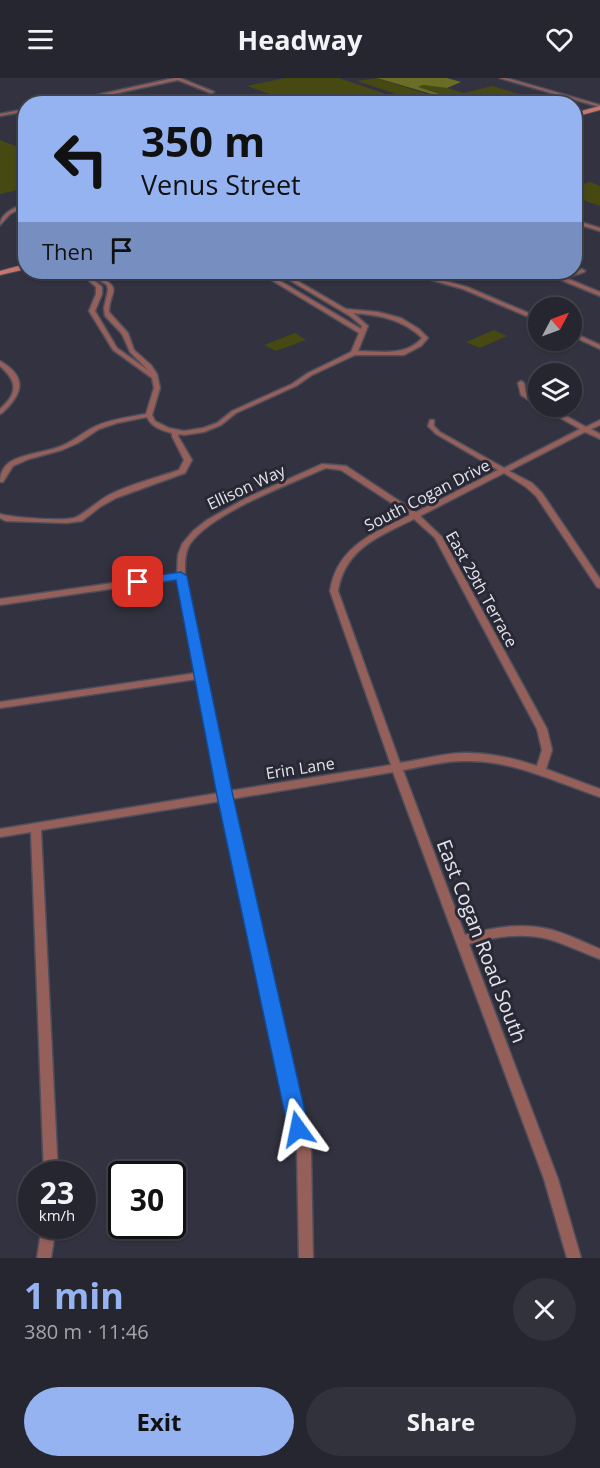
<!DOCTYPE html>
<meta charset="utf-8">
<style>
body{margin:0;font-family:"Open Sans",sans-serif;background:#32323c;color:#f1f3f6;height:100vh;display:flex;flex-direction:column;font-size:22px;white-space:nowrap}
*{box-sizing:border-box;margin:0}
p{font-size:20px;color:#a4a5ab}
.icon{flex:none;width:33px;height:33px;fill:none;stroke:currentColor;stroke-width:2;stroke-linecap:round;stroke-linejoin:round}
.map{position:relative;height:1180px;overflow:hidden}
.panel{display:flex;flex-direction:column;background:#262630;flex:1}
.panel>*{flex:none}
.banner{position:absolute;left:18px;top:18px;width:564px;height:183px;border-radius:24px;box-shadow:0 2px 4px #0004,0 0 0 2px #42434c;background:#95b2f1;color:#111;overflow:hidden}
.needle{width:39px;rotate:49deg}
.buttons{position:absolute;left:528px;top:219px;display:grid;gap:12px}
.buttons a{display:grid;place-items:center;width:54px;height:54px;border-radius:50%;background:#262630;box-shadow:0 2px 4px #0004,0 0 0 2px #42434c;font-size:30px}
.speed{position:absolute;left:18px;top:1083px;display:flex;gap:12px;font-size:30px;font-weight:700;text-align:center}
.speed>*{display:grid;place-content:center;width:78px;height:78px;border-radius:50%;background:#262630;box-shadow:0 2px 4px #0004,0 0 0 2px #42434c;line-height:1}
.speed small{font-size:15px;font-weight:400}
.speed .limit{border:3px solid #111;border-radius:9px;background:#fff;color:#111}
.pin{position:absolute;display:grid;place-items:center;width:51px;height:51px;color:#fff;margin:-26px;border-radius:12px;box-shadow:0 3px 9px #0006}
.me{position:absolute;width:66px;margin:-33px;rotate:348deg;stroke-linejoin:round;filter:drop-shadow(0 0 4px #0008)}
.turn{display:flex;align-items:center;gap:21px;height:126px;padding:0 24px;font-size:27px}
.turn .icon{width:78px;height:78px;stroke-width:2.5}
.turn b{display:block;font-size:42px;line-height:51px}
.then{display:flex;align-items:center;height:57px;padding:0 24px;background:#0003;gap:12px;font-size:22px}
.round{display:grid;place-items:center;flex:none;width:63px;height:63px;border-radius:32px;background:#32323c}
.overview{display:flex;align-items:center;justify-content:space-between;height:102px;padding:0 24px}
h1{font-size:36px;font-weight:700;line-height:45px;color:#95b2f1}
.action{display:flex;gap:12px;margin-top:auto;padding:12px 24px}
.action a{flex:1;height:69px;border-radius:36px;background:#95b2f1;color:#111;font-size:24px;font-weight:700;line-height:69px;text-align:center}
.action a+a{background:#32323c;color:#f1f3f6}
header{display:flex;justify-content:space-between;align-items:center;height:78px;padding:0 24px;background:#262630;font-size:27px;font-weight:700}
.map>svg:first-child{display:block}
</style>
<header><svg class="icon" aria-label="menu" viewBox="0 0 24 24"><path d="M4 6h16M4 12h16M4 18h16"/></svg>Headway<svg class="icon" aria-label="heart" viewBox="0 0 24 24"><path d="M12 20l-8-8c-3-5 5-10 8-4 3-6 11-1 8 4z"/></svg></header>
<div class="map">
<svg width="600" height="1180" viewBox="0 0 600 1180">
<rect width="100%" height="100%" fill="#333240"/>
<!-- green -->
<g fill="#474913">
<polygon points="285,0 339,0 412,25 295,25 247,8"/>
<polygon points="377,0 445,22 424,25 357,3"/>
<polygon points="423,7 447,10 464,15 492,8 546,24 513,25 511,22 462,17 449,19 416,9"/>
<polygon points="0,62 25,72 25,110 0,116"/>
<polygon points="590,104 600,108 600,128 575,119 575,109"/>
<polygon points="494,252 507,258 480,270 466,264"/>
<polygon points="295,255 306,262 276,273 264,267"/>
</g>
<!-- forest -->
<polygon fill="#696d25" points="377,0 447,0 461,4 447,10 423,7 418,9 449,19 482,16 511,22 513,25 462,25"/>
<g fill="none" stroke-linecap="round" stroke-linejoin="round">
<!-- minor casing -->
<g stroke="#4f4e5c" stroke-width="3">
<g id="minor">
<polygon points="174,0 180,0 214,14 211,15 178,2 66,26 57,26"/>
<polygon points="500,0 506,0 600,27 600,29"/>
<polygon points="239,20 254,25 254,26 248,26 239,22 231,26 225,26"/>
<polygon points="26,31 26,33 0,38 0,36"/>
<path d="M26 125V128L10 136 0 147C1 134 15 130 26 125Z"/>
<polygon points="574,142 600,150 600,153 574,145"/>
<polygon points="582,191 585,193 584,194 566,200 600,214 600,218 542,194 548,194 561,199"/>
<path d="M79 194H84L102 209V216L95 233 117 270 148 292 130 274 122 256 105 238 104 230 108 212 107 207 86 194C92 193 94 195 99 198 124 212 109 213 109 234L128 255 134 272 151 287 157 296 160 310 152 337 155 343 169 350 184 353 203 350 217 345 232 333 292 306 308 295 351 274 359 255 260 195V194H265L361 251 362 248 350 238 276 194H282L346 231 378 234 401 240 419 251 428 260 421 268 404 277H355L312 297 296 308 236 335 221 347 204 354 184 357 179 356 178 358 192 382 185 395 116 420 100 429 82 443 67 445 6 443 0 440V436C14 440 61 443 74 440 83 437 99 422 109 417 131 406 156 400 179 392L184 382 172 358V355C163 353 151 349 147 339L117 345 99 351 78 365 62 372 29 381 13 388 3 404H0C0 396 3 389 10 384 25 375 43 375 59 369 73 364 83 354 96 348 112 341 129 339 146 336L154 310 152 300 113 272 89 233 96 216V209ZM353 235C379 237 402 241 422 260 406 279 380 273 358 273L368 248Z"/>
<polygon points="404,194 411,194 467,209 538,239 538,243 463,211"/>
<polygon points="572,254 600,267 600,271 572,258"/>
<path d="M0 283C28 299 23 316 2 335L0 336V331C18 315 18 304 0 288Z"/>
<polygon points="521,303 524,305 526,315 538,323 538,328 521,317 518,305"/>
<path d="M539 328H548L586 349 600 342V347L591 351 600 356V361L585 354 509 393 532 405 542 415 600 501V510L597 509 536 418 526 409 504 395 420 438 442 459 547 651 552 672 546 691 600 711V719C555 704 511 681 462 683 443 683 422 689 403 692L465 857C492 850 520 844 548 851 566 855 583 864 600 871V881C583 875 566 866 548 861 521 854 494 859 469 866L558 1101 581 1180H567L544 1101 393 694 231 721 311 1074 313 1180H299L297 1074 221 723 41 752 58 1096H44L31 754 0 759V751L219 715 197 601 0 630V624L196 595 178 501 0 527V521L177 496 178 477 182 466 193 453 207 442 246 420 322 386 346 388 416 434 498 392 436 356 428 348 430 342H434V348L440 354 504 390 580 351ZM326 390 341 392 410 437C374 455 337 468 330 513L391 687 229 713 185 498C185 488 184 476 190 466 211 435 290 406 326 390ZM414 441 435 460 537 651 542 672 537 688C513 680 487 674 462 675 441 676 420 682 400 685L338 513C345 470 380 458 414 441Z"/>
<polygon points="42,1148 56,1148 51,1180 37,1180"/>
</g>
</g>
<!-- secondary casing -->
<g stroke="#4f4e5c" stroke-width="2">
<g id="secondary">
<polygon points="600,28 600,32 574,39 574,35"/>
<polygon points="26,186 26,191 0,197 0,193"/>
</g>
</g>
<!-- minor -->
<use href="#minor" fill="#946059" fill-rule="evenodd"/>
<!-- secondary -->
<use href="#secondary" fill="#c9776c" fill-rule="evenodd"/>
</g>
<!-- route -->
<polygon fill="#1a73e8" stroke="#114b97" stroke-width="1.5" points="181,494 187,498 233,718 309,1051 306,1058 298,1061 291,1058 288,1051 217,718 176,502 138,508 132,504 138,500"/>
<g text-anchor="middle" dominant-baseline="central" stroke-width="6" stroke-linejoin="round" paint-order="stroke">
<!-- street labels -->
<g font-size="16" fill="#e3e3ec" stroke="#292835">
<text transform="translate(246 409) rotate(-25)">Ellison Way</text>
<text transform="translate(427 417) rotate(-27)">South Cogan Drive</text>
<text transform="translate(482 511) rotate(61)">East 29th Terrace</text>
<text transform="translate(300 690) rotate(-9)">Erin Lane</text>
</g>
<!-- near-street labels -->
<g font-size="20" fill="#e3e3ec" stroke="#292835">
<text transform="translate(482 863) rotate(69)">East Cogan Road South</text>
</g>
</g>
</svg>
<div class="buttons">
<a><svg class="needle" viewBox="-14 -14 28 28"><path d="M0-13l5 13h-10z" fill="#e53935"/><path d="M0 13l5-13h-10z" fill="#a4a5ab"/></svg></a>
<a><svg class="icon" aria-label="layers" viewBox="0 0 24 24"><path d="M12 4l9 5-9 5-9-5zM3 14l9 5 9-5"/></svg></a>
</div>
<div class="speed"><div>23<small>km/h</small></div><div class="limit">30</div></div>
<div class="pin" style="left:138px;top:504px;background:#d93025"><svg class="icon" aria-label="arrive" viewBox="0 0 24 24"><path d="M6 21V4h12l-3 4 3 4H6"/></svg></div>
<svg class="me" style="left:298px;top:1051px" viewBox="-20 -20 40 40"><path d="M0-17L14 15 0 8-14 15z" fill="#1a73e8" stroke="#fff" stroke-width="4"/></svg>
<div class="banner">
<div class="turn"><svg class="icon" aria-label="left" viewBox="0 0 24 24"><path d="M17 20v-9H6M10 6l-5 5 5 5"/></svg><div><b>350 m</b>Venus Street</div></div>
<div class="then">Then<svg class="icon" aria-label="arrive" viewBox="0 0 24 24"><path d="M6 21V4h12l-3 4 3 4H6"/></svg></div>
</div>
</div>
<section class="panel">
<div class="overview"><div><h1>1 min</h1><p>380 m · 11:46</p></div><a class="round"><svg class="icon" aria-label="close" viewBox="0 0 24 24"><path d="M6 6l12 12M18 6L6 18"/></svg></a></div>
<div class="action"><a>Exit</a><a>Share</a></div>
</section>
